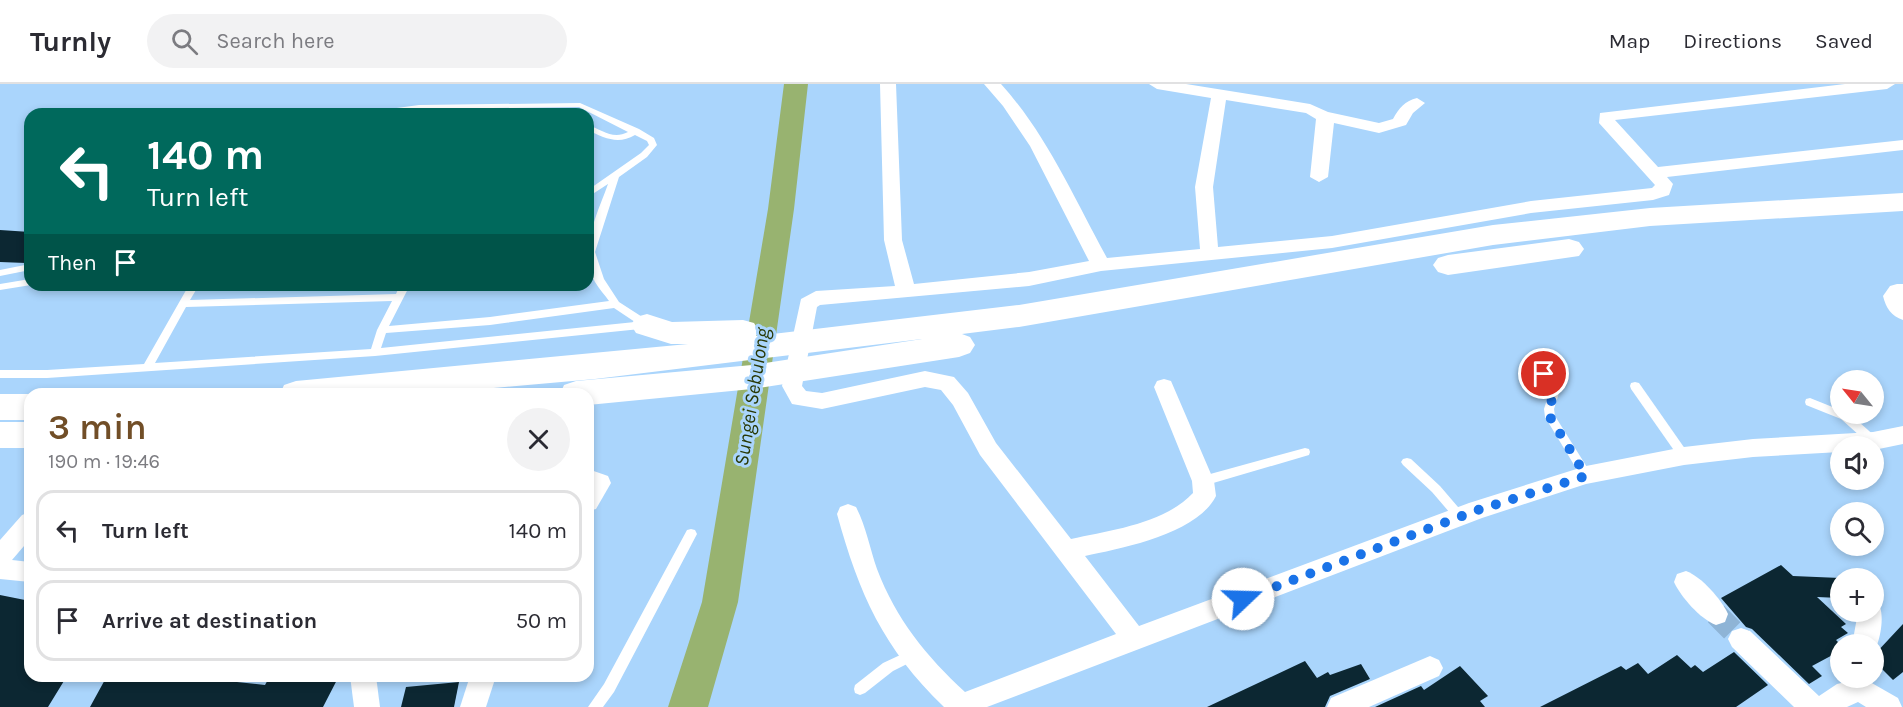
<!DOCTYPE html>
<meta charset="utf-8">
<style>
body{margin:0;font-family:Karla,sans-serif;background:#f2f2f3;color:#2b2b33;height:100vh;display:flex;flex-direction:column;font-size:22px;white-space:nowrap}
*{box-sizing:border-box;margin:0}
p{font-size:20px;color:#7c7c81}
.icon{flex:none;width:33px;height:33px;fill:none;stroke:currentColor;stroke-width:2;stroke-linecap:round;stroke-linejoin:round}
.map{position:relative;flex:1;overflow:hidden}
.side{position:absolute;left:24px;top:304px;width:570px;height:294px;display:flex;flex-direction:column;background:#fff;border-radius:18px;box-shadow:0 3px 9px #0003}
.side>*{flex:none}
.guide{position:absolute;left:24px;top:24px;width:570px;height:183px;border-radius:18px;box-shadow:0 3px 9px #0003;background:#00695c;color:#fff;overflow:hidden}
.needle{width:39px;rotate:300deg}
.controls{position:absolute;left:1830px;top:286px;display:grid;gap:12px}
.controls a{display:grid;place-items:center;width:54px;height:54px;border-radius:50%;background:#fff;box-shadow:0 3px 9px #0003;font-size:30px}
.pin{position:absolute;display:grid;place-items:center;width:51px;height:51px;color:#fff;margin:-26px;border:3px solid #fff;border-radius:50%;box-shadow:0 2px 6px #0007}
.me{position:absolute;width:66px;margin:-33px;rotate:69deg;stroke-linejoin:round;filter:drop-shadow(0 0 4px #0008)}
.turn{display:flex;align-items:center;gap:21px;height:126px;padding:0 24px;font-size:27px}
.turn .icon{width:78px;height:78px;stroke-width:2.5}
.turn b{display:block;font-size:42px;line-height:51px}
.then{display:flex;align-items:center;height:57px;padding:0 24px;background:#0003;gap:12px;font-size:22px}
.round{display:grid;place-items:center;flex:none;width:63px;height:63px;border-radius:32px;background:#f2f2f3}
.head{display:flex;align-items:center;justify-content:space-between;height:102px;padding:0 24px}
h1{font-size:36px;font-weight:600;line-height:45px;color:#714e27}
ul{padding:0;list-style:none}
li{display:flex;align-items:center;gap:18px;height:81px;margin:0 12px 9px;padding:0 12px;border:3px solid #e1e1e2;border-radius:18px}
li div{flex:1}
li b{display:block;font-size:22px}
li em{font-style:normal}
header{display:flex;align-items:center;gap:36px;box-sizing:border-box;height:84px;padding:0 30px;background:#fff;border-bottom:2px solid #e1e1e2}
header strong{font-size:28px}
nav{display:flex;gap:33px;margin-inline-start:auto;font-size:21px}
.search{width:420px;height:54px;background:#f2f2f3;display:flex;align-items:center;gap:15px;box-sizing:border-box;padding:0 21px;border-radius:33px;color:#7c7c81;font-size:22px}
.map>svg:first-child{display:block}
</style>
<header>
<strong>Turnly</strong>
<div class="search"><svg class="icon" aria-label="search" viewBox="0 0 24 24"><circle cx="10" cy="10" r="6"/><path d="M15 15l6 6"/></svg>Search here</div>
<nav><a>Map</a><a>Directions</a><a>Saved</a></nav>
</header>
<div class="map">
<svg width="1903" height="623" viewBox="0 0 1903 623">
<rect width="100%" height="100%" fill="#aad5fc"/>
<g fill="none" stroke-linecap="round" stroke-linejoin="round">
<!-- river -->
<polygon fill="#98b370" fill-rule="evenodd" points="784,0 808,0 794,125 738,518 708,623 668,623 702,518 768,125"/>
</g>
<!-- building -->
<g fill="#0c2732">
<polygon points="0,146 30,148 30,174 26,179 0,178"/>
<polygon points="1781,481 1793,492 1840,494 1840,514 1817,513 1846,540 1841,543 1848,549 1836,556 1841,561 1840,567 1812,582 1822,592 1809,600 1752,545 1746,543 1721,514"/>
<polygon points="0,511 30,517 30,592 67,592 48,623 0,623"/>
<polygon points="1903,540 1903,588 1893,596 1874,577 1874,571"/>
<polygon points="1734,568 1768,601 1736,623 1540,623 1621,582 1626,586 1638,579 1648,590 1677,571 1691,584 1695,581 1703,588"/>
<polygon points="1305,577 1317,594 1328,588 1330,591 1361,580 1370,595 1330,612 1325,623 1207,623"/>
<polygon points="1460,582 1488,612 1480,617 1485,623 1375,623 1421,602 1424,606"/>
<polygon points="107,592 180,592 265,601 270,592 339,592 323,623 90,623"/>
<polygon points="459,598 454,623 401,623 406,603"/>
</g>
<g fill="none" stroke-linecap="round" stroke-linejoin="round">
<!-- minor-tunnel -->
<polyline stroke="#8eb4d6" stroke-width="23" stroke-dasharray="23 11" stroke-linecap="butt" points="1716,530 1741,555"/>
<!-- service -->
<g fill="#fff" fill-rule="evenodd">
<path d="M580 19 639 45 654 54 657 61 647 73 619 93 595 168 604 195 619 218 650 238 651 241 650 244 375 272 47 294H0V286H47L144 280 189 201H199L190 216 396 210 400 201H410L389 242 490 233 609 217C605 211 599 205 595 198 578 166 597 131 608 100L588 113V106L641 69 649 61 647 57 635 51C618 61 604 54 588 46V41C602 46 613 56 628 48L579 23 419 25 385 30H363L367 28 419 21ZM392 217 377 246 371 265 155 279 186 223ZM614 224 635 238 381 264 386 249 490 241Z"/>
<polygon points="30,180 30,186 0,192 0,186"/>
<polygon points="30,195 31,201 0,206 0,200"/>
<polygon points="1544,286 1548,287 1559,309 1554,325 1555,332 1590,388 1592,391 1590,394 1586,396 1582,394 1545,333 1544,325 1549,309 1539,290"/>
<polygon points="1635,298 1639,299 1688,369 1690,372 1688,375 1680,375 1631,305 1630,302 1631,299"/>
<polygon points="1810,314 1840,326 1840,330 1850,330 1877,354 1878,357 1877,360 1869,360 1841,335 1806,321 1805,318 1806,315"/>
<polygon points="1305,364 1309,365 1310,368 1309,371 1203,402 1199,400 1197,397 1199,394 1203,392"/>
<polygon points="1407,374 1411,375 1440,402 1464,430 1466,433 1464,436 1460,438 1456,436 1432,408 1403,381 1401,378 1403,375"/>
<polygon points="691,445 695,446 697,450 614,608 603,623 588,623 604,600 687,446"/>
<polygon points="911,566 915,568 917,572 915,576 893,587 865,609 860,611 855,609 854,605 855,601 883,579"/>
</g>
<!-- minor -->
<g fill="#fff" fill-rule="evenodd">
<path d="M880 0H896L902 156 914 200 1029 188 1089 177 1030 62 1003 22 984 0H1001C1047 51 1074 114 1107 174L1200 165 1195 103 1211 14 1157 5 1149 0H1186L1310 20 1328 28 1379 39 1393 35C1399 24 1405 17 1417 14L1425 19 1413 29 1406 41 1379 49 1334 39 1328 93 1319 98 1310 93 1316 35 1306 29 1226 16 1213 103 1218 163 1332 152 1531 117 1652 104 1655 101 1599 39 1600 29 1845 0H1895L1887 5 1615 36 1658 83 1903 56V66L1667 93 1673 100 1669 111 1653 116 1531 129 1332 164 1101 187 1029 202 820 221 817 223 802 302 806 307 822 309 925 287 954 293 968 309 996 359 1071 455C1111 446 1164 440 1193 409L1192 397 1154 303 1157 297 1164 295 1171 297 1214 397 1216 412C1197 450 1123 464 1085 472L1139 542 1469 419 1586 382 1684 363 1753 355 1873 348 1903 342V360L1874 366V363H1840V368L1753 373 1684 381 1586 400 1482 434 987 623H944C883 564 859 510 837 430L840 423 848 420 856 423C866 442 870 465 877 485 896 535 926 572 965 608L1116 550 980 371 953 321 941 306 925 303 822 325 792 320 782 302 801 215 816 207 895 202 884 156Z"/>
<path d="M1897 200H1903V236C1891 232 1886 224 1883 212L1890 202Z"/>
<polygon points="588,385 608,392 611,399 596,425 588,427"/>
<polygon points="30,428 30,455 12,476 30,478 30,498 0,495 0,456 22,431"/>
<path d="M1686 487C1702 493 1721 515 1728 530L1725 538 1716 541C1700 535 1681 513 1674 498L1677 490Z"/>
<path d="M1874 518 1879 520C1885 534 1880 556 1874 569V561H1852L1858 528H1874Z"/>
<polygon points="1741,544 1750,547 1819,612 1837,600 1863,594 1898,614 1902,623 1866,623 1858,618 1847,623 1794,623 1732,563 1728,555 1732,547"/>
<polygon points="1430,572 1439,576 1443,584 1439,592 1369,623 1327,623 1331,614"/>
<polygon points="350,592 376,592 380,623 354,623"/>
<polygon points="470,592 496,592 486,623 460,623"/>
</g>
<!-- motorway -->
<g fill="#fff" fill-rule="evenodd">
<polygon points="1903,109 1903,127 1650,142 1493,161 1019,243 962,250 970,253 975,261 970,269 959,273 752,305 588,321 588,310 560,310 564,301 576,297 752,281 922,255 595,295 427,310 280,310 284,301 296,297 688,260 671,260 636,249 631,241 636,233 647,230 672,238 743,236 754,239 759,247 756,252 1019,221 1493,141 1650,124"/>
<polygon points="1569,155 1579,158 1584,165 1579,172 1448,191 1438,188 1433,181 1438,174 1448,171"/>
<polygon points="0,310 31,310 30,336 0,336"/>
<rect x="0" y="338" width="30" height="26"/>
</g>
</g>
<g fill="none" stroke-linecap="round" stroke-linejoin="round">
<!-- route -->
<polyline stroke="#1a73e8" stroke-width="10" stroke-dasharray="0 18" points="1243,515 1478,426 1586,392 1550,333 1549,325 1554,309 1544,290"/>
</g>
<g text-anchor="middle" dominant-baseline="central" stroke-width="6" stroke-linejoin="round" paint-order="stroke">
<!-- water labels -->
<g font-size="20" font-style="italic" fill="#283805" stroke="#aad5fc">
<text transform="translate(752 313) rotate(-81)">Sungei Sebulong</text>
</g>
</g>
</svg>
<div class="controls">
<a><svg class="needle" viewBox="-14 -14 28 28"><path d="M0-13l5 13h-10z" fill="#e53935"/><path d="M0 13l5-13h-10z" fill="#7c7c81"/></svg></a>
<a><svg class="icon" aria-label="sound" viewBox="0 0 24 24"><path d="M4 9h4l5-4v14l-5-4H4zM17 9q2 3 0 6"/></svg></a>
<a><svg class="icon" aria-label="search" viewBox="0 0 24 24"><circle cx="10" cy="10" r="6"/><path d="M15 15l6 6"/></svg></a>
<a>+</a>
<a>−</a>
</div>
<div class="pin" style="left:1544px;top:290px;background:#d93025"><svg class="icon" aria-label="arrive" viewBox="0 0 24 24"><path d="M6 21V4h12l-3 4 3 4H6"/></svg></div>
<svg class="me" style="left:1243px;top:515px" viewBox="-20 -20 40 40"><circle r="19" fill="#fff"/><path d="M0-13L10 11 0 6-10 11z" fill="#1a73e8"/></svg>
<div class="guide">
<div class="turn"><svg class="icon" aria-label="left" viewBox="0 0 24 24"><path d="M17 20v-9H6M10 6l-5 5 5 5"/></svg><div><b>140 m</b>Turn left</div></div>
<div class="then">Then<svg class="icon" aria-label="arrive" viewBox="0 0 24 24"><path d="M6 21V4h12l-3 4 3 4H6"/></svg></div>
</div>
<section class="side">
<div class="head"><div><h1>3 min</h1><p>190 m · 19:46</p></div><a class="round"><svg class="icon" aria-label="close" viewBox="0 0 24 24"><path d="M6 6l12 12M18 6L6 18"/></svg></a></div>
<ul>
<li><svg class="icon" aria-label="left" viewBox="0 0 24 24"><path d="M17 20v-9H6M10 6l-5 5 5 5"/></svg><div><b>Turn left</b></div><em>140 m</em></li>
<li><svg class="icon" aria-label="arrive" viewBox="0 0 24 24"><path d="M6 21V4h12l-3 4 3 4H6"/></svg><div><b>Arrive at destination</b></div><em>50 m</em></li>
</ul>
</section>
</div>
